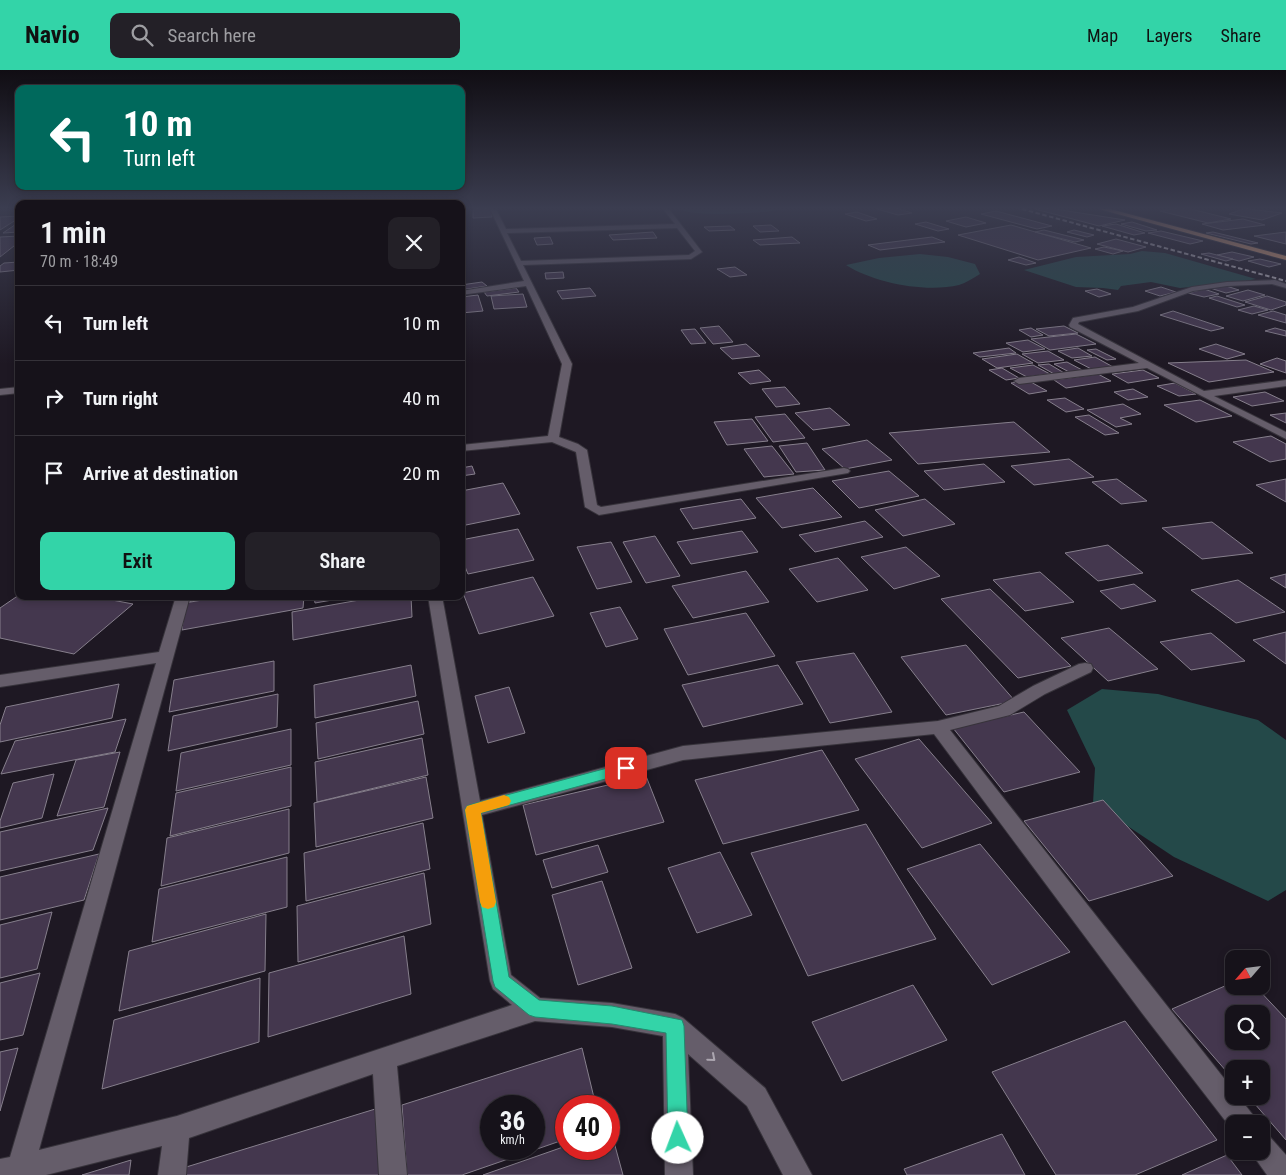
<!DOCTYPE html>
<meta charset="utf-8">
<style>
body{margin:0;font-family:"Roboto Condensed",sans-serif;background:#232027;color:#f1f3f6;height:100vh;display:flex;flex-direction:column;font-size:19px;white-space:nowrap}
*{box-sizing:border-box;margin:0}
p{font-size:16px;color:#9e9ea2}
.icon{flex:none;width:28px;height:28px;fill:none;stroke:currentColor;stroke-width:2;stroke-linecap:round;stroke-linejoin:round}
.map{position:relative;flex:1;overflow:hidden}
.panel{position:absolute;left:15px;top:130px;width:450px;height:400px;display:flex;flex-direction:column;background:#16121a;border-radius:10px;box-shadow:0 2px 8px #0003,0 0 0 1px #353239}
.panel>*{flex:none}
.hud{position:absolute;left:15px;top:15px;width:450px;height:105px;border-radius:10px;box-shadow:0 2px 8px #0003,0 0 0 1px #353239;background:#00695c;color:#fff;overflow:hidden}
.needle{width:32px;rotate:242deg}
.fabs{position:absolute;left:1225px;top:880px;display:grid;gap:10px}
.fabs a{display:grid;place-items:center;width:45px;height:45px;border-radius:10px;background:#16121a;box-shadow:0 2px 8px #0003,0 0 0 1px #353239;font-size:25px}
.speed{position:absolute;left:480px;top:1025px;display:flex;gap:10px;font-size:25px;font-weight:700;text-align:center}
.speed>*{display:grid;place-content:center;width:65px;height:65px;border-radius:50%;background:#16121a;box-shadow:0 2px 8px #0003,0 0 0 1px #353239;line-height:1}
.speed small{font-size:12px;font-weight:400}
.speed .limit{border:8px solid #d22;background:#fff;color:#111}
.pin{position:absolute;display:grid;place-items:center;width:42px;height:42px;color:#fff;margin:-21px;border-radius:10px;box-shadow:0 2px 8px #0006}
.me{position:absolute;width:55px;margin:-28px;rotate:358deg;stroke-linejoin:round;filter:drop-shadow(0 0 4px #0008)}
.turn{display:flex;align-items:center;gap:18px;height:105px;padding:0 25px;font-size:22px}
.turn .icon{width:65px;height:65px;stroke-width:2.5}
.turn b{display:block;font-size:35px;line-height:42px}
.round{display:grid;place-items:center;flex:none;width:52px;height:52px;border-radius:10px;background:#232027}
.overview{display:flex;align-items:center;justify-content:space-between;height:85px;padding:0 25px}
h1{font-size:30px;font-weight:600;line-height:38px}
.cta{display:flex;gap:10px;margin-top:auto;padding:10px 25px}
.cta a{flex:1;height:58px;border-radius:10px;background:#33d4a8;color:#111;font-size:20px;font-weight:600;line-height:58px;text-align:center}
.cta a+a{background:#232027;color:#f1f3f6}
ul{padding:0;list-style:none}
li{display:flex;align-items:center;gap:15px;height:75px;padding:0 25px;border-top:1px solid #353239}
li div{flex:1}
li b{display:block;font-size:19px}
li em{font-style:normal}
header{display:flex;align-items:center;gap:30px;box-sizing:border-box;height:70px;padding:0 25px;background:#33d4a8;color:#111}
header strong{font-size:24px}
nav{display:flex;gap:28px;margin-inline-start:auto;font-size:18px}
.search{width:350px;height:45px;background:#232027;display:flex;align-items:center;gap:12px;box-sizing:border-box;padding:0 18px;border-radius:10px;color:#9e9ea2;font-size:19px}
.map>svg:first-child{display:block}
</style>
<header>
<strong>Navio</strong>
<div class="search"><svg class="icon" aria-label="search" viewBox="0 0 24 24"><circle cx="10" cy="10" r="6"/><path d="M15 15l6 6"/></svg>Search here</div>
<nav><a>Map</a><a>Layers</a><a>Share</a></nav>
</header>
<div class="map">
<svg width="1286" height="1105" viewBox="0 0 1286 1105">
<rect width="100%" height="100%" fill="#1e1823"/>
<!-- water -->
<g fill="#244949">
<path d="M678 139H787C763 143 699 148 678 139Z"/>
<polygon points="1142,181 1165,183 1256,209 1246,211 1180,218 1151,212 1121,216 1118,220 1103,218 1076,217 1024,200 1076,187 1130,184"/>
<path d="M920 184 948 187 975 194 980 204C973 208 966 213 959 215 926 223 874 213 846 195L879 188Z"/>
<polygon points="1102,619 1158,624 1258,650 1286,670 1286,820 1268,831 1174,787 1093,733 1095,698 1067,640"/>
</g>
<!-- building -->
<g fill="#44374e" stroke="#867f8c" fill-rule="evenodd">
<polygon points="473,139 492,139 492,147 473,148"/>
<polygon points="877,139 899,139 912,143 898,145"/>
<polygon points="1035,139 1055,139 1125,150 1099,156"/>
<polygon points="1174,139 1191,139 1231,149 1208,153 1160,141"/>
<polygon points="1243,139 1249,139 1282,143 1262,150 1229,144"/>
<polygon points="996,141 1052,156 1037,159 981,144"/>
<polygon points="857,142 877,149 866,151 845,144"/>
<polygon points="19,146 19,148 0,160 0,147"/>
<polygon points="966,147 986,153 966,157 946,151"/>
<polygon points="1243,149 1265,155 1223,160 1202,154"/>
<polygon points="19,152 19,162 3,163"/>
<polygon points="926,152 949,159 938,161 915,154"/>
<polygon points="1132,152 1157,160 1146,161 1121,154"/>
<polygon points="1116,154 1145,163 1134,165 1102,156"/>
<polygon points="771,155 779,161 760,162 753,156"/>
<polygon points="1011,155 1091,178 1038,190 958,165"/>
<polygon points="730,156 735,160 709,161 704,157"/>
<polygon points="1044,160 1084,170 1075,172 1035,162"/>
<polygon points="1074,160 1094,165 1087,167 1067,162"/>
<polygon points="1161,161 1203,171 1190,174 1148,163"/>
<polygon points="653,162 657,168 613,170 609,165"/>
<polygon points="1213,162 1258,173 1251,174 1206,163"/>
<polygon points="1286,162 1286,174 1254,166"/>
<polygon points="19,166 19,172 0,187 0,167"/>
<polygon points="550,167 553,174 537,175 534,168"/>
<polygon points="792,167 800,173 760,175 753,170"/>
<polygon points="932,167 945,172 880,180 868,175"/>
<polygon points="1116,169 1146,177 1128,182 1097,174"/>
<polygon points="1104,177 1123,181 1113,184 1095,179"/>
<polygon points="1232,182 1254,187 1239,191 1217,185"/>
<polygon points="1209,183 1233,189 1226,191 1201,184"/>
<polygon points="1019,187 1036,193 1026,195 1008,190"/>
<polygon points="1260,189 1281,194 1269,197 1248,191"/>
<polygon points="19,192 19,200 0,202 0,196 4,193"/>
<polygon points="735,197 747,205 730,207 717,199"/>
<polygon points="563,202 564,208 546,209 545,203"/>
<polygon points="482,212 487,216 461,220 461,215"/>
<polygon points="1223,215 1239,220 1226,223 1210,218"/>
<polygon points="1161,217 1176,222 1160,226 1145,221"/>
<polygon points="516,218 519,222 487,226 484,222"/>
<polygon points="590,218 596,226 562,229 557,221"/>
<polygon points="1097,219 1111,224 1099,227 1085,221"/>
<polygon points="1204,219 1219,224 1204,227 1188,223"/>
<polygon points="1248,220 1265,225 1243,231 1226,226"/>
<polygon points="523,224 527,237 494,239 491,226"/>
<polygon points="478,225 483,241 461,243 461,227"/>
<polygon points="1217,226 1245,235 1237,237 1209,228"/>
<polygon points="1267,226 1286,232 1286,235 1271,240 1245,232"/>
<polygon points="1254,236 1268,240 1252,244 1238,240"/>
<polygon points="1173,241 1224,258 1211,261 1160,245"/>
<polygon points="1273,241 1286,245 1286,253 1258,245"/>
<polygon points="719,256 733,272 713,274 700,258"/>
<polygon points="1064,256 1078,263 1049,266 1036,259"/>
<polygon points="1031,258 1043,265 1031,267 1019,260"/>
<polygon points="1275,258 1286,261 1286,266 1265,261"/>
<polygon points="695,259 706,273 691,274 681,260"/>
<polygon points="1076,264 1096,274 1050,280 1031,269"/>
<polygon points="1028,270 1045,279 1023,282 1006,273"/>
<polygon points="746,274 760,286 732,289 720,278"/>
<polygon points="1216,274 1245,284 1227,289 1199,279"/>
<polygon points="1009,278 1016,283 980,287 973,283"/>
<polygon points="1078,278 1092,286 1072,288 1058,281"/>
<polygon points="1096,279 1116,289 1107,290 1087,280"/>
<polygon points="1048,281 1064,290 1038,293 1022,284"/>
<polygon points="1017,284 1033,293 997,298 982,289"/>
<polygon points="1095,287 1115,298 1095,301 1074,290"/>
<polygon points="1277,288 1286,291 1286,303 1260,294"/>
<polygon points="1246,290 1274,302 1209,312 1168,293"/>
<polygon points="1067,292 1084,301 1071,303 1054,294"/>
<polygon points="1049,294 1066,304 1056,305 1038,295"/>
<polygon points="1033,295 1050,304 1027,307 1010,298"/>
<polygon points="1002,298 1019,308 1006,310 989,300"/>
<polygon points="759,300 771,311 750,314 738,303"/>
<polygon points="1143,300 1159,308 1128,313 1112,304"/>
<polygon points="1098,304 1111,311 1066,318 1054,310"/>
<polygon points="1029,311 1047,321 1029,324 1011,313"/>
<polygon points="1175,313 1196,324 1179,326 1157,316"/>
<polygon points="785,317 800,334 776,337 762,319"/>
<polygon points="1133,319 1148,327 1128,330 1114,322"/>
<polygon points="1265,322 1284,331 1252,336 1233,327"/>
<polygon points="1065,328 1084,339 1066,342 1047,330"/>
<polygon points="1200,330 1232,346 1196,352 1164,335"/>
<polygon points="1123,334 1141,344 1120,348 1132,354 1116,357 1087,340"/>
<polygon points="830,338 850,355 813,360 795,343"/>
<polygon points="1286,343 1286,353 1270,345"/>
<polygon points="785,344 805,368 773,372 755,347"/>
<polygon points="1089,345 1119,363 1105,365 1075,347"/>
<polygon points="752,349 768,371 727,375 714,352"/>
<polygon points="1014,352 1050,382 918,394 889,363"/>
<polygon points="1271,366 1286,374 1286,389 1270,392 1233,372"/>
<polygon points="867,370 892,390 845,399 822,379"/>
<polygon points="807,373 825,400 796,402 779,376"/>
<polygon points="772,376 794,404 764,407 744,379"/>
<polygon points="1069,389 1094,407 1034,415 1011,396"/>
<polygon points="984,394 1005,412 944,420 924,401"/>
<polygon points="472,396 475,404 461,406 461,398"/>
<polygon points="889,401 919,426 859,438 832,411"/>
<polygon points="1117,409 1147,431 1121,434 1092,412"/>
<polygon points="1286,409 1286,432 1256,415"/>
<polygon points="503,413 520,444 461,456 461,421"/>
<polygon points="813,418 842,447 782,458 756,428"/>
<polygon points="741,429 756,448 693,459 680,439"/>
<polygon points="925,429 955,454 903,466 875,440"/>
<polygon points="865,451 883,467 815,482 799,465"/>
<polygon points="1212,452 1253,483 1202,489 1162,458"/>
<polygon points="518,459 534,490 468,504 461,487 461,470"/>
<polygon points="742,461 758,482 691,494 677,472"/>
<polygon points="655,466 680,506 646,513 623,472"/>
<polygon points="611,472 632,512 597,519 577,477"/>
<polygon points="1108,475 1143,503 1098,511 1065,483"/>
<polygon points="906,477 940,506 894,519 861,487"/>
<polygon points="838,488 868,520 817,532 789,499"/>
<polygon points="746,501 769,532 693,548 672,516"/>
<polygon points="1040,502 1074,532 1025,541 993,510"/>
<polygon points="1286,504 1286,518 1270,508"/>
<polygon points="533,507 554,546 479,564 463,523"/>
<polygon points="1238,510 1285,542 1236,553 1191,520"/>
<polygon points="1134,514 1156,531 1121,539 1100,521"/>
<polygon points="990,519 1071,596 1018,608 941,529"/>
<polygon points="19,525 19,526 91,526 133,534 74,584 0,568 0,538"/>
<polygon points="188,526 219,526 187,532"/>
<polygon points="225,526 304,526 303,538 182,560 185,533"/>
<polygon points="314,526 355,526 315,533"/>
<polygon points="382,526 411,526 412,547 293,570 292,542"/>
<polygon points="620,537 638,569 606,577 590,543"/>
<polygon points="746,543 775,586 688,605 664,559"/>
<polygon points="1109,558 1158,599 1108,611 1061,568"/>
<polygon points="1286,562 1286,594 1253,570"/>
<polygon points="1211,563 1245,591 1191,600 1160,572"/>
<polygon points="966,575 1015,631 946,645 901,587"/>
<polygon points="854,583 892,642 830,653 796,592"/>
<polygon points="274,591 274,621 169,642 174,610"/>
<polygon points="411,595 416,626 315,648 314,615"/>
<polygon points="778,595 803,634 703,657 682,615"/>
<polygon points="119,614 112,648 0,672 0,655 6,637"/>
<polygon points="509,617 525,663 488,673 475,626"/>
<polygon points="278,624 277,657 168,681 173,646"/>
<polygon points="418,631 424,664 318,689 316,653"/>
<polygon points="1024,642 1080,702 1004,722 953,658"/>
<polygon points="126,649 115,682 1,704 15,671"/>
<polygon points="291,659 291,695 176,721 181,683"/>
<polygon points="422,668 428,705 317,732 315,692"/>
<polygon points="919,669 992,753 922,778 855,689"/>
<polygon points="822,680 859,740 723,774 695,710"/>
<polygon points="120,682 104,737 57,746 76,690"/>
<polygon points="291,697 291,736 170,766 176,723"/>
<polygon points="54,704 42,748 0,758 0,751 13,713"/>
<polygon points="646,706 664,752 536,785 523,735"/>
<polygon points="426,707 433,748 316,777 314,733"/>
<polygon points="1103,730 1173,806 1089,831 1024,751"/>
<polygon points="108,738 93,780 0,801 0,762"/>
<polygon points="289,739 289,783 161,816 167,768"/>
<polygon points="423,753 430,799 306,831 304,783"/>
<polygon points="866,754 936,869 808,906 751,783"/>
<polygon points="980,774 1070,882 992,915 907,799"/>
<polygon points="598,775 608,802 552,818 543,790"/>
<polygon points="720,782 752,845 697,863 668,798"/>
<polygon points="99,784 84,830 0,850 0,807"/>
<polygon points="287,787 287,837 152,872 159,819"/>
<polygon points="424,803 431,854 298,892 297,836"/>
<polygon points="602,811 632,898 578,915 552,825"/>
<polygon points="52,842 37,899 0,908 0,855"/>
<polygon points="266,844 265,901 119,941 129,881"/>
<polygon points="404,866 411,924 268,967 269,903"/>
<polygon points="40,903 23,965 0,970 0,913"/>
<polygon points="260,908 259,972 102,1019 114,950"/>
<path d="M1234 912V916H1255L1286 949V1070L1248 1026H1261V999H1234V1010L1172 939ZM1234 944H1261V971H1234Z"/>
<polygon points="913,915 947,970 842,1011 812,952"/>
<polygon points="1125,951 1217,1070 1135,1105 1056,1105 992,1002"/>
<polygon points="18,978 0,1041 0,982"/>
<path d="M582 978 596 1036H566V1069L462 1105H407L402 1035ZM491 1036H534V1079H491Z"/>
<polygon points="385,1036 389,1105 182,1105 183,1098"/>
<polygon points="611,1061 623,1105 483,1105 566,1076 566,1079 609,1079 609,1062"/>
<polygon points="1002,1064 1025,1105 907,1105 904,1099"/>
<polygon points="1227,1085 1242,1105 1182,1105"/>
<polygon points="131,1090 129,1105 82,1105"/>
</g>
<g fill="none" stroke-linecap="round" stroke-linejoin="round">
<!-- minor casing -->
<g stroke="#37333b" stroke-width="2">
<g id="minor">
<path d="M490 139H496L506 159 675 154 663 139H669L702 182 691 189 523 195 572 294 559 367 578 374 587 380 597 435 601 437 844 398 848 399 850 401 848 403 599 445 585 437 576 382 552 372 461 381V375L548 366 562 294 526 216 461 225V221L524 211ZM677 158 695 181 689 185 521 191 507 163Z"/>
<polygon points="1275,210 1286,214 1286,218 1272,214 1227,216 1193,221 1138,241 1079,252 1078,254 1204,321 1286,310 1286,316 1214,326 1286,362 1286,369 1147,298 1019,314 1014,311 1019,308 1139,293 1070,257 1069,255 1073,248 1133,237 1192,217 1227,212"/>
<polygon points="19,317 19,323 0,325 0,319"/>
<polygon points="176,526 190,526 39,1080 177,1046 512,935 493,919 490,911 428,526 442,526 480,731 683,676 938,651 999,636 1033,616 1079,594 1085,593 1091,594 1093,598 1091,602 1045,624 1010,645 950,660 1234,1021 1234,1026 1238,1026 1253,1045 1257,1054 1234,1054 1234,1062 1142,943 934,664 683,690 482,745 511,905 540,928 612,933 675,944 683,948 765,1018 812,1105 783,1105 747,1036 688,984 693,1105 665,1105 663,966 612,957 535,951 397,996 407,1105 379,1105 373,1004 189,1068 186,1105 158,1105 162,1076 46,1105 0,1105 0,1089 10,1087 156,593 0,617 0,605 159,582"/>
<polygon points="1261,1063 1270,1067 1286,1085 1286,1105 1267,1105 1250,1081 1261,1081"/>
</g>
</g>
<!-- highway casing -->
<g stroke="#37333b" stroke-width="2">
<polygon id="highway" points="1099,139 1110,139 1286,186 1286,190"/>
</g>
<!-- minor -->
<use href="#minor" fill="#655d6a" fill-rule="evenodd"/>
<!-- highway -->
<use href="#highway" fill="#eeab7c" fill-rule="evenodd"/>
<!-- rail -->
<polyline stroke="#bfbac2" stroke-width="2" stroke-dasharray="4.5 2.5" stroke-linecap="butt" points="1022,139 1286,211"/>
</g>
<!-- one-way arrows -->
<defs><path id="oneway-chevron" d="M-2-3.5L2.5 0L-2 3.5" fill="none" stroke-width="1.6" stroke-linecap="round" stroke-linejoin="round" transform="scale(1.25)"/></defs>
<use stroke="#aca6b0" href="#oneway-chevron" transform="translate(712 988) rotate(41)"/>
<!-- sky -->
<linearGradient id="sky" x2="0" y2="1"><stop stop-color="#100d13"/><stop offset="0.47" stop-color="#3b3d50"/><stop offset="1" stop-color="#3b3d50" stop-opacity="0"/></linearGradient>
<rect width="1286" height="294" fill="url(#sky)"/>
<!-- route -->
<polygon fill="#33d4a8" stroke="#218a6d" points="626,693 631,695 633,698 631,702 481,743 509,907 539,930 612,936 682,950 684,956 688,1068 685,1075 678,1078 671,1075 668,1068 666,963 612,954 535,947 529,945 495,917 493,911 465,740 467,736 473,734"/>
<!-- slow -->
<polygon fill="#f59e0b" points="504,725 509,727 511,731 509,735 481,743 496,832 494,837 488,839 482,837 480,832 465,740 467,736"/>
</svg>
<div class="fabs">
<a><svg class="needle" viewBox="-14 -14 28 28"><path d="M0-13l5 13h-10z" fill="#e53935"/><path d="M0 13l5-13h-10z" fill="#9e9ea2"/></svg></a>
<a><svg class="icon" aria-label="search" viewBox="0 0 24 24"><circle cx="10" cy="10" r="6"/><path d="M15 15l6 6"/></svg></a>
<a>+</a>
<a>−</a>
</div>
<div class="speed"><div>36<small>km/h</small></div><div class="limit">40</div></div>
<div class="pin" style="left:626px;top:698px;background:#d93025"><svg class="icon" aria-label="arrive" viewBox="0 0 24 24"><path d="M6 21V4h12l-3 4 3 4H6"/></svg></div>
<svg class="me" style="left:678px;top:1068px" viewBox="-20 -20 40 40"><circle r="19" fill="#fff"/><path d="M0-13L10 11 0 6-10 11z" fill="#33d4a8"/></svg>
<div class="hud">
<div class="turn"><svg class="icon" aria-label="left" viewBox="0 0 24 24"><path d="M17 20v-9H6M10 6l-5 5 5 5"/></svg><div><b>10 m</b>Turn left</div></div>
</div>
<section class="panel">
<div class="overview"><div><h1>1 min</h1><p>70 m · 18:49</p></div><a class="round"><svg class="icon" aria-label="close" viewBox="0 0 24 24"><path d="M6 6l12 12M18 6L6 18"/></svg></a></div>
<ul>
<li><svg class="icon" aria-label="left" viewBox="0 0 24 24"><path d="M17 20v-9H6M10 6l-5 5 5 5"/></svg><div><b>Turn left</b></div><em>10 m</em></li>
<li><svg class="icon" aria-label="right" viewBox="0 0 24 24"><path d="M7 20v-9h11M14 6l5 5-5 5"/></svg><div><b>Turn right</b></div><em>40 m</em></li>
<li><svg class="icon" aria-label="arrive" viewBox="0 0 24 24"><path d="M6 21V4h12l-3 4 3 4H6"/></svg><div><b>Arrive at destination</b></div><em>20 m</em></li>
</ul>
<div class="cta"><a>Exit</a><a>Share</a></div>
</section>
</div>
